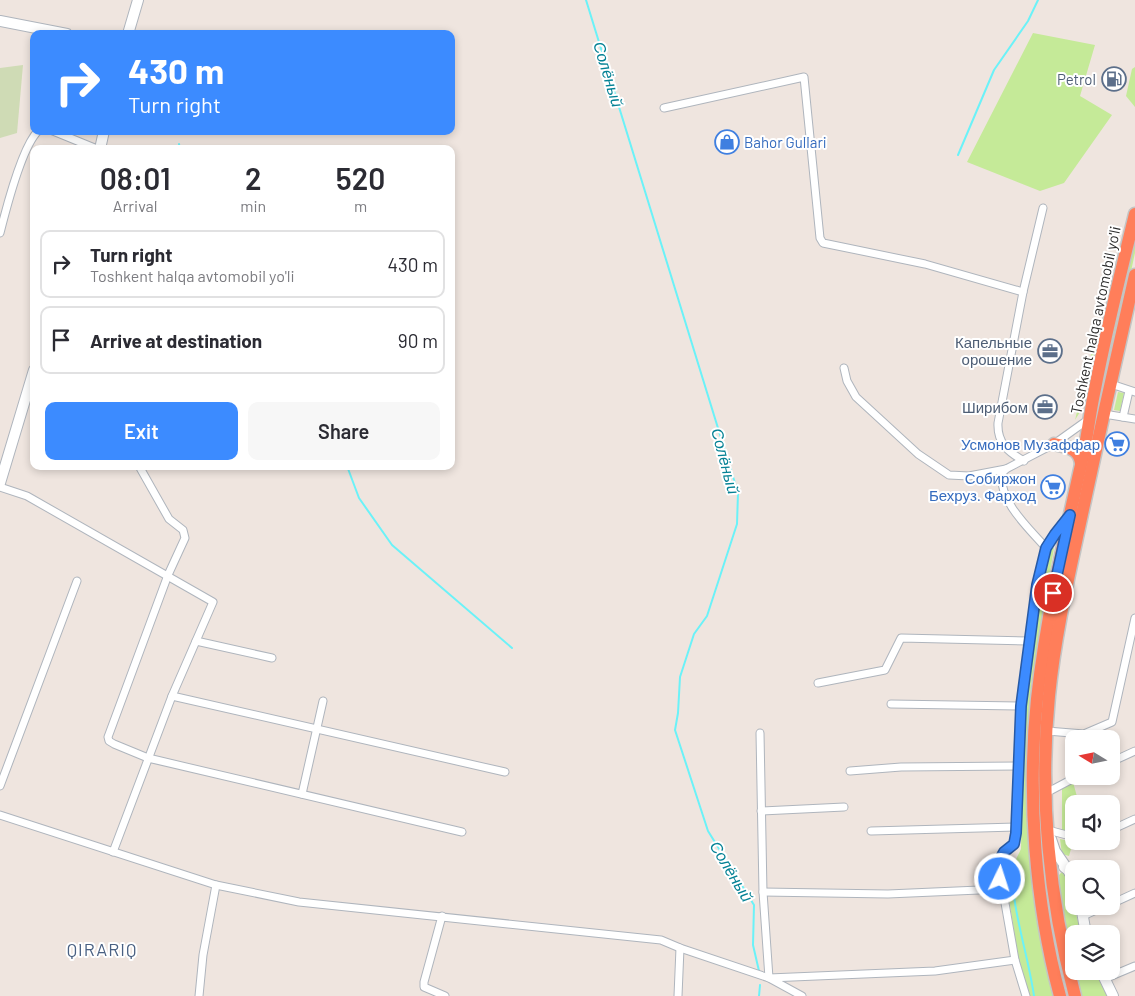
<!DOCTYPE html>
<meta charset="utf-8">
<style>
body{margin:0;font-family:Barlow,sans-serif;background:#f7f7f7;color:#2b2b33;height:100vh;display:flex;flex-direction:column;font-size:19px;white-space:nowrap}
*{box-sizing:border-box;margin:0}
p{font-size:16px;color:#7c7c81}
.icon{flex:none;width:28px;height:28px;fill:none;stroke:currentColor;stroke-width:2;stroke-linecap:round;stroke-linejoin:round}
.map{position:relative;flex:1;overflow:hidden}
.panel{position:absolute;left:30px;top:145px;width:425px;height:325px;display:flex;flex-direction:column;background:#fff;border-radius:10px;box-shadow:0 2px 8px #0003}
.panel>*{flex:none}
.hud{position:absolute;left:30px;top:30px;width:425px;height:105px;border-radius:10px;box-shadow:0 2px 8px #0003;background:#3c8bff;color:#fff;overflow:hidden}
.needle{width:32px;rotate:280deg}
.tools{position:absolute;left:1065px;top:730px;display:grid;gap:10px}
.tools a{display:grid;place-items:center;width:55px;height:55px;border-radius:10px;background:#fff;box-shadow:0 2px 8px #0003;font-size:25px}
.pin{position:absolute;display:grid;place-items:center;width:42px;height:42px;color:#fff;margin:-21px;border:2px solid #fff;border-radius:50%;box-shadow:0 1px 5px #0007}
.me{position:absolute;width:55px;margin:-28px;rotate:4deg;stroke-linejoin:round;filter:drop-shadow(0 0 4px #0008)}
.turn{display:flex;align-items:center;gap:18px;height:105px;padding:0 15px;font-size:22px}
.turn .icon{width:65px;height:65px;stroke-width:2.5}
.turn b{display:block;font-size:35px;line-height:42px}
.eta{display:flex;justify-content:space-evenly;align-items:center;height:85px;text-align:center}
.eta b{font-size:30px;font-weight:600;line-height:35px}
.primary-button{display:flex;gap:10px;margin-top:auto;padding:10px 15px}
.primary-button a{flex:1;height:58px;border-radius:10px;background:#3c8bff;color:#fff;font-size:20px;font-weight:600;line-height:58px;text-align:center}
.primary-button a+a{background:#f7f7f7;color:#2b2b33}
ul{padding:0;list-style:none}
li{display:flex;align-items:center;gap:15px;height:68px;margin:0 10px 8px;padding:0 5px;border:2px solid #e1e1e2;border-radius:10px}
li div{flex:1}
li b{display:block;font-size:19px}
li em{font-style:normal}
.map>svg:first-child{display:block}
</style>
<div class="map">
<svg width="1135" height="996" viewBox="0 0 1135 996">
<rect width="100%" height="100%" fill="#efe5df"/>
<!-- green -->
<g fill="#c5ea98">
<polygon points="1033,33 1095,45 1080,96 1112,115 1064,183 1040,191 967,162"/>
<polygon points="1135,67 1135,107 1126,96 1132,69"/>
<polygon points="1135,235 1135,253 1102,403 1099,398"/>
<polygon points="1093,347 1095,350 1087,384 1085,385 1084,384"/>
<polygon points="1084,390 1085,392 1080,412 1075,420 1082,391"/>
<polygon points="1118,392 1124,393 1120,411 1114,410"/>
<polygon points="1054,548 1031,686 1029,727 1056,996 1030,996 1019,963 1006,880 1021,849 1022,767 1025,693 1036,621 1051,549"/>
<polygon points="1073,782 1079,804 1074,804 1074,833 1062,830 1062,788"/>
<polygon points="1060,839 1073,842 1069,856 1062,854"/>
<polygon points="1062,872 1067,877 1081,934 1074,934 1074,966 1061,905 1058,876"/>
<polygon points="1075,971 1096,971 1109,996 1081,996"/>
</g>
<!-- cemetery -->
<polygon fill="#cfdbb5" points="23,65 17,133 0,138 0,68"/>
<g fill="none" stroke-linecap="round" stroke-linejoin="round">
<!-- stream -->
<g stroke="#6bf2f8" stroke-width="2">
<polyline points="586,0 738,493 737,524 707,616 694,634 680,677 678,713 675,730 708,831 754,905 753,945 759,971"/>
<polyline points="179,144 180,149"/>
<polyline points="958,155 994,70 1028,21 1038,0"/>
<polyline points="347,466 359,498 392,545 512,648"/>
<path d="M1012 872C1013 914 1028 954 1034 996"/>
<polyline points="759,996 760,985"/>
</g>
<!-- street casing -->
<g stroke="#afb5bd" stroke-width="9">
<g id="street">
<polyline points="664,108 804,77 820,238 823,243 925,264 1023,292"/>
<polyline points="53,131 97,149"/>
<path d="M0 233C6 209 22 147 38 131"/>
<polyline points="844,368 847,381 856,397 918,454 949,475 969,476 1006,469 1054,444 1089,419"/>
<polyline points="1111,384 1135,392"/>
<polyline points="1104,414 1135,419"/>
<polyline points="1123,417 1129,391"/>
<path d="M1024 461C1008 452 997 443 998 423L1023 292 1043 208"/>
<polyline points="139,466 169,519 183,530 185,538 168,575 108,737 109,741 114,744 148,758 462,832"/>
<path d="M1006 469 1001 474C1001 504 1028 527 1046 548"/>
<polyline points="0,487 27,496 213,602 172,696 113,852"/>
<polyline points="196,641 272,658"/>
<polyline points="818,683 885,670 901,638 1028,641"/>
<polyline points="172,696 505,772"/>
<polyline points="891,704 1021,706"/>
<polyline points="1047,731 1084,734 1112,722 1135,618"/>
<polyline points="760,733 763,892 769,978 935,971 1015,960"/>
<polyline points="1111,762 1135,751"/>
<polyline points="850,771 901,767 1018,766"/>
<polyline points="0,786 77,581"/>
<polyline points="1046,793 1078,776"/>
<polyline points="302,794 323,701"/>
<polyline points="761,811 844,807"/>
<polyline points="0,815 216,885 299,902 661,940 680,948 769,978 802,996"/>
<polyline points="1048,830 1074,837"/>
<polyline points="1111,830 1135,819"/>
<polyline points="871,831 1016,827"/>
<polyline points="763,892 888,894 1002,889"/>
<polyline points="1111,904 1135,893"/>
<polyline points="442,916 424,982 424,987 445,996"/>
<polyline points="1083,916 1105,906"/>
<polyline points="1104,979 1135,966"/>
<polyline points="199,996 203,955 216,885"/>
<polyline points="678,996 680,948"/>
<polyline points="1026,996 1015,960 999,869 1002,855 1014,844 1016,833 1021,706 1037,585 1046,548 1067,519"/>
</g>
</g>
<!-- secondary casing -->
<g stroke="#afb5bd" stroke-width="12">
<g id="secondary">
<polyline points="0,21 67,34"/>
<polyline points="128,34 138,0"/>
<polyline points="100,149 104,131"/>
<polyline points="0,483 34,370"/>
<polyline points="1051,839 1055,851 1068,870"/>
<polyline points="1064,867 1068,870 1074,881"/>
<polyline points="1081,906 1086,934"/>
<polyline points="1101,971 1113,996"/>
</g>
</g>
<!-- highway casing -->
<g stroke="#c4c4c4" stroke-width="15">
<g id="highway">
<path d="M1054 444C1067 447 1079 448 1081 463"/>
<path d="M1060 996C1035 904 1027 794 1037 699 1046 617 1065 536 1083 456 1088 433 1090 411 1095 389 1106 330 1121 272 1135 214"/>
<path d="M1075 996C1049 900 1039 796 1049 696 1055 635 1069 575 1082 514 1099 434 1117 355 1135 275"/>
</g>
</g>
<!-- street -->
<use href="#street" stroke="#fff" stroke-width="7"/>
<!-- secondary -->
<use href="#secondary" stroke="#fff" stroke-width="10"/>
<!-- highway -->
<use href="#highway" stroke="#ff7e5a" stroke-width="12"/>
</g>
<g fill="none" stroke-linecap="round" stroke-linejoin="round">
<!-- route casing -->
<g stroke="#275aa6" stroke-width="12">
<polyline id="route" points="1000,879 1000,859 1004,852 1014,844 1016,833 1021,706 1037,585 1046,548 1055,534 1070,515 1053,593"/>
</g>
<!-- route -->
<use href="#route" stroke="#3c8bff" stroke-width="9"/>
</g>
<!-- icons -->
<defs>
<g id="fuel-ring" transform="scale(1.25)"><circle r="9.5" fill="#fff" stroke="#5c6f8a" stroke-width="1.5"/><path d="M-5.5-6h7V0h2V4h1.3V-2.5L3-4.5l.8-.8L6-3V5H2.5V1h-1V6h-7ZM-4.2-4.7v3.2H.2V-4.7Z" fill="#5c6f8a"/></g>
<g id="shop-ring" transform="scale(1.25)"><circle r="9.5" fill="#fff" stroke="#3f7fe0" stroke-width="1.5"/><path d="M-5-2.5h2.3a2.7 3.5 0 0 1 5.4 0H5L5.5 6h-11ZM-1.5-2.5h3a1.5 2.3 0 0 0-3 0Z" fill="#3f7fe0"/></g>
<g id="office-ring" transform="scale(1.25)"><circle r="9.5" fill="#fff" stroke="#5c6f8a" stroke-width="1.5"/><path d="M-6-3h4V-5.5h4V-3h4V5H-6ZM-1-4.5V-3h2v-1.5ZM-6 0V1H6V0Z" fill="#5c6f8a"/></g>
<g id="supermarket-ring" transform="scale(1.25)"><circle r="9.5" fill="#fff" stroke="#3f7fe0" stroke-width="1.5"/><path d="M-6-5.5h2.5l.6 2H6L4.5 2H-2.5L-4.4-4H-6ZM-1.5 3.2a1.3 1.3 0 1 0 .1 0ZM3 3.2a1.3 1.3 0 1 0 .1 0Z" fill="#3f7fe0"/></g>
</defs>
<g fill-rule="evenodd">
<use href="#fuel-ring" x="1114" y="79"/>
<use href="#shop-ring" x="727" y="142"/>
<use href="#office-ring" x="1050" y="351"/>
<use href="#office-ring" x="1045" y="407"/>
<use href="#supermarket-ring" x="1117" y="444"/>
<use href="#supermarket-ring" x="1053" y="487"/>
</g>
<g text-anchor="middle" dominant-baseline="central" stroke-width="4" stroke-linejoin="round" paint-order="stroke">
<!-- service labels -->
<g font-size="15" fill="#4e5e75" stroke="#fff" text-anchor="end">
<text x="1096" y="79">Petrol</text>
<text x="1032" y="342">Капельные<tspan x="1032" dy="17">орошение</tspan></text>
<text x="1028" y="407">Ширибом</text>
</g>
<!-- shop labels -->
<g font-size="15" fill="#366cbe" stroke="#fff" text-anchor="end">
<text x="744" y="142" text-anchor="start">Bahor Gullari</text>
<text x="1100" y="444">Усмонов Музаффар</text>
<text x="1036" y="478">Собиржон<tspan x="1036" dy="17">Бехруз. Фарход</tspan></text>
</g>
<!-- street labels -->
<g font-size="15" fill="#2d2d2d" stroke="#fff">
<text transform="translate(1095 320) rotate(-78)">Toshkent halqa avtomobil yo'li</text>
</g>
<!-- water labels -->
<g font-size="16" font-style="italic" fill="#058295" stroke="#fff">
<text transform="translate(609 74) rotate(73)">Солёный</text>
<text transform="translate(726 461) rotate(75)">Солёный</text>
<text transform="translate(732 871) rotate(59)">Солёный</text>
</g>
<!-- quarter labels -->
<g font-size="18" letter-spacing="1" fill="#496082" stroke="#fff">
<text x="102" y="949">QIRARIQ</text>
</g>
</g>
</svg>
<div class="tools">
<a><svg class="needle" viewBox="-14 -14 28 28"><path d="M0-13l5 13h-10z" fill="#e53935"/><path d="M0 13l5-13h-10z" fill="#7c7c81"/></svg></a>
<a><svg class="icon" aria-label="sound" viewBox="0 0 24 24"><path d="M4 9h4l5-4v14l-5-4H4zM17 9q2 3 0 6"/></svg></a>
<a><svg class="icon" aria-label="search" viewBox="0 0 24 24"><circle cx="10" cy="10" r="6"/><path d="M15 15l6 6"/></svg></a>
<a><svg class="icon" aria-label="layers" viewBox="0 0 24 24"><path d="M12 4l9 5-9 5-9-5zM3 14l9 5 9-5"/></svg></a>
</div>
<div class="pin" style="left:1053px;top:593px;background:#d93025"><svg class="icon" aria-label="arrive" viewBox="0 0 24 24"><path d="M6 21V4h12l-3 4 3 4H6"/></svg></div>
<svg class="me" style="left:1000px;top:879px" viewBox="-20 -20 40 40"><circle r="17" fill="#3c8bff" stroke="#fff" stroke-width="3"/><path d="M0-11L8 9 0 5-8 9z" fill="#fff"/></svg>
<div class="hud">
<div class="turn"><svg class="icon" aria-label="right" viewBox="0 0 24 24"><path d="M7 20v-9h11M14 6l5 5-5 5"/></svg><div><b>430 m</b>Turn right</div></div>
</div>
<section class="panel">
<div class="eta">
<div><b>08:01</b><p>Arrival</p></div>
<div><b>2</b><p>min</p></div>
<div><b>520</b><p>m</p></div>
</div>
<ul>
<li><svg class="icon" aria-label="right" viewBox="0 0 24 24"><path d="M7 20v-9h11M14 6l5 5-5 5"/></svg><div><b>Turn right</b><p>Toshkent halqa avtomobil yo'li</p></div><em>430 m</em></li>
<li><svg class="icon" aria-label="arrive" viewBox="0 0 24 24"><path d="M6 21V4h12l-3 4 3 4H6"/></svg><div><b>Arrive at destination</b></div><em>90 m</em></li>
</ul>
<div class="primary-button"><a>Exit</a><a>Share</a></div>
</section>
</div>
